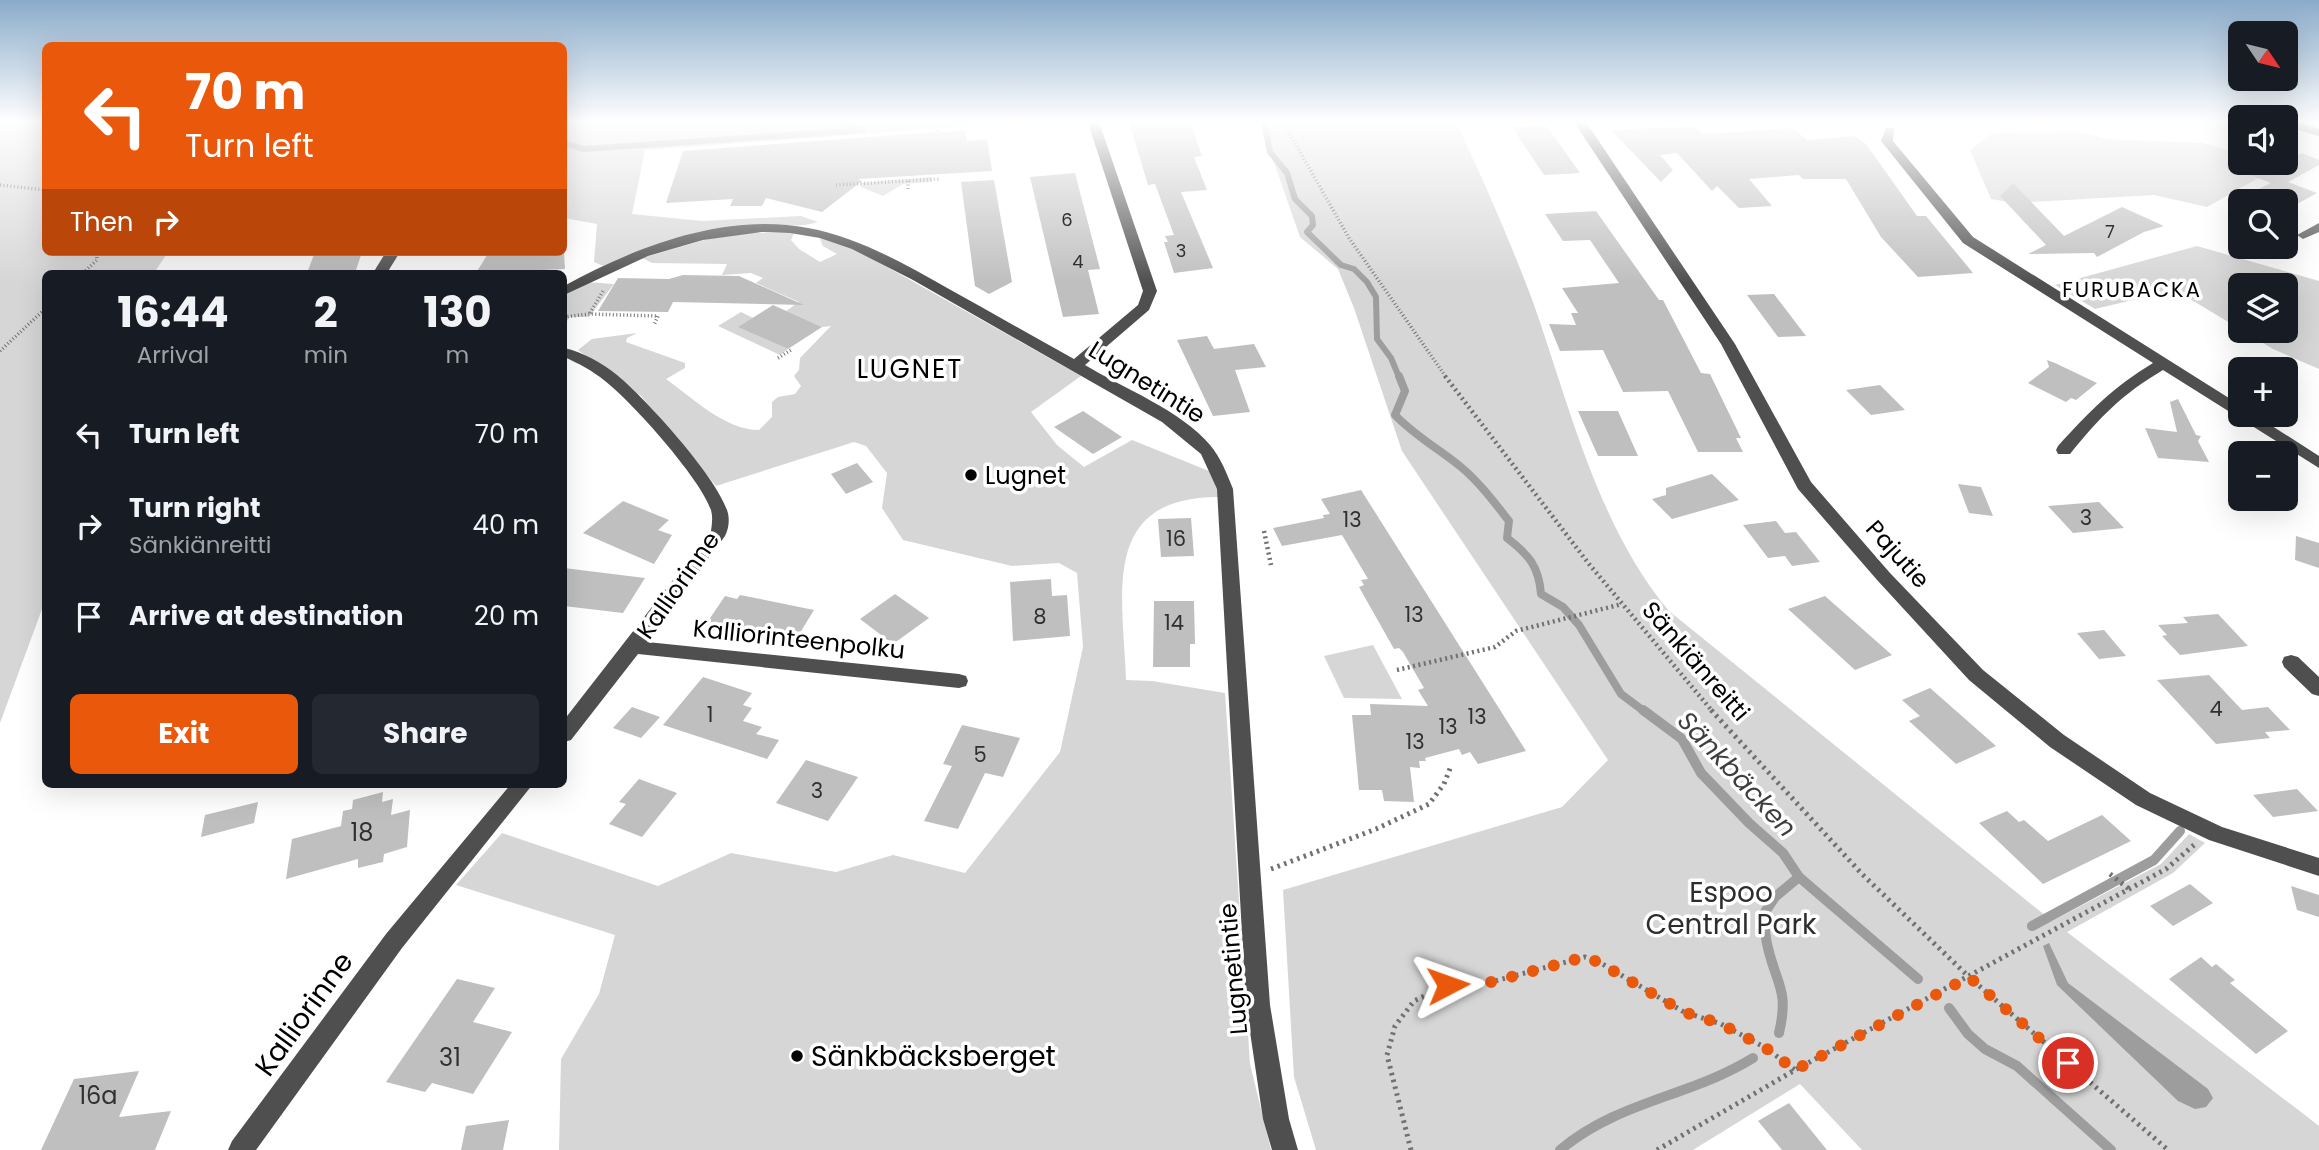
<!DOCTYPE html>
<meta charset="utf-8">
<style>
body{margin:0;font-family:Poppins,sans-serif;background:#242831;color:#f1f3f6;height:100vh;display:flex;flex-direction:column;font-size:26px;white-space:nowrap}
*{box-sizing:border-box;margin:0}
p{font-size:23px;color:#9ea1a6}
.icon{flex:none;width:38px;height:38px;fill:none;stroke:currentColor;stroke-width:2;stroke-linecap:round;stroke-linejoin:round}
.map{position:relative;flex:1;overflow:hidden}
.sheet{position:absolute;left:42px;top:270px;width:525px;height:518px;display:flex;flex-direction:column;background:#171b24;border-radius:10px;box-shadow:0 7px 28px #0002}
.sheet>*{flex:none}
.banner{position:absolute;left:42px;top:42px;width:525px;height:214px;border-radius:10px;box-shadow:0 7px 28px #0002;background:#ea580c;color:#fff;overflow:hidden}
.needle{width:46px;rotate:125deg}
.fabs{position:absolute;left:2228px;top:21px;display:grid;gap:14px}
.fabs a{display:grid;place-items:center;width:70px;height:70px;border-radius:10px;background:#171b24;box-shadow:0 7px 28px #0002;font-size:35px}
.pin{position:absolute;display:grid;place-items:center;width:60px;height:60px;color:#fff;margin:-30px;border:4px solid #fff;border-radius:50%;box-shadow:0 2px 7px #0007}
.me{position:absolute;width:77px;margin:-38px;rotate:86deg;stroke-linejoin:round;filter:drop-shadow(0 0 5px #0008)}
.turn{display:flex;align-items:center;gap:24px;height:147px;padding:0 28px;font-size:32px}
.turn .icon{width:91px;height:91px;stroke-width:2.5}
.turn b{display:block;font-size:49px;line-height:60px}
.then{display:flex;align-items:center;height:66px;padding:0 28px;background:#0003;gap:14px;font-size:26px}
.eta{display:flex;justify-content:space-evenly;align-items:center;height:119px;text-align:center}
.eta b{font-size:42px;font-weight:700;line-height:49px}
.cta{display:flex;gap:14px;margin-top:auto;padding:14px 28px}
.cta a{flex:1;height:80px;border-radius:10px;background:#ea580c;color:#fff;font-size:28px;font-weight:700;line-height:80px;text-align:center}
.cta a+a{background:#242831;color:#f1f3f6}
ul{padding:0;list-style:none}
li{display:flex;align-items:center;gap:21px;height:91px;padding:0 28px}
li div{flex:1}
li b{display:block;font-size:26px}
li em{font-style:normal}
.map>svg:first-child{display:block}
</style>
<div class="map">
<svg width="2319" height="1150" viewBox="0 0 2319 1150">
<rect width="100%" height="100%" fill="#fff"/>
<!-- green -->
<g fill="#d6d6d6">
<polygon points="0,122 45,122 46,252 168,252 154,273 46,273 45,601 0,723"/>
<path d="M564 122H1026L645 150 632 214 702 221 801 216 818 222C798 229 775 223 754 225 702 231 651 247 603 266L594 262 597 224 564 218Z"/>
<path d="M1260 122H1456C1484 181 1510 241 1533 302 1569 404 1598 527 1669 611L2052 921 2161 864 2189 834 2205 843 2173 873 2067 932 2319 1126V1150H1862L1800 1084 1693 1150H1316L1294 1077 1283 890 1562 807 1608 760 1402 451 1354 308 1338 269 1300 237Z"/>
<polygon points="2077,131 2108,139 2203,143 2240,153 2240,163 2264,163 2276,168 2207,207 2154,195 2014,203 1991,199 1970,150 1992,133"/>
<polygon points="932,177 932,182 903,184 883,196 861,187 861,183"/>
<path d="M750 233H794L791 240 799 249 820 262 837 254 823 246 819 237 855 249 1081 376 1031 412 1057 445 1084 467 1132 440 1209 471 1221 497C1099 496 1123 593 1126 680L1152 681 1225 693 1250 1064 1271 1150H559L561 1059 599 994 615 935 456 885 502 833 658 886 731 853 836 872 893 855 965 873 1060 752 1083 647 1077 573 1059 563 1012 566 903 540 882 508 887 473 866 446 854 442 716 486 641 396 578 350 592 339 637 333 627 338 626 342 685 363V368L666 379C693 398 725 430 759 430L772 417V402L778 397 795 394 801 386 794 376 799 370 800 358 831 326 822 327 786 311 799 302 756 283 763 278 751 273 722 275 727 264 652 263 642 258 708 239Z"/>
<polygon points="2197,246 2319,281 2319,369 2273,349 2243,331 2286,331 2286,285 2240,285 2240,329 2175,290 2095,309 2055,285"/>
<polygon points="586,282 614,284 589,317 570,317 564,325 564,295"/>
<polygon points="741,312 753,318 739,327 788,349 780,355 718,326"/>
<polygon points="1373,645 1402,699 1344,698 1324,656"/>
</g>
<!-- water -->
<polygon fill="#9d9d9d" points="2049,943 2068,983 2208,1089 2213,1098 2206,1107 2195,1109 2178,1101 2057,985 2043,946"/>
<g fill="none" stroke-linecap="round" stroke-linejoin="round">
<!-- stream-far2 -->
<g stroke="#9d9d9d" stroke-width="6">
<polyline points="1264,122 1270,152 1287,173 1295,199 1312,216 1313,225 1307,232 1341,265 1354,269 1367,282 1376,297 1377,339 1391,358 1399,377"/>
<polyline points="564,141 566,122"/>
<polyline points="564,143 584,149 863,130 837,122"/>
</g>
<!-- stream-far1 -->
<path stroke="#9d9d9d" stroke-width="8" d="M1399 376 1405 391 1395 415C1415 436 1439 449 1461 467 1479 482 1494 502 1509 521L1507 538C1528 554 1539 566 1541 594L1563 607 1579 625 1621 694 1645 712"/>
<!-- stream -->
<g stroke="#9d9d9d" stroke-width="10">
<polyline points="1643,710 1682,739 1701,773 1749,823 1783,853 1799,877 1918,979"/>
<polyline points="2032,926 2154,860 2180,831"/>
<polyline points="1949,1008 1968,1034 1985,1049 2017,1066 2111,1150"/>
<path d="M1779 1033C1789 990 1777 986 1768 948 1765 937 1765 926 1763 915L1775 897 1799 877"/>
<path d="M1560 1150C1620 1100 1690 1097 1753 1058"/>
</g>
</g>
<!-- building -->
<g fill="#bfbfbf">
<polygon points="1129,122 1190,122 1202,156 1194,157 1207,190 1181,192 1213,268 1174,273 1164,242 1168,242 1165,236 1174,235 1155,184 1148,185"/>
<polygon points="1546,125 1580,173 1544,175 1512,127"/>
<polygon points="1694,126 1702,134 1793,128 1807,140 1854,136 1866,144 1917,216 1926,216 1973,273 1918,277 1881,237 1846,179 1803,179 1799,175 1749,179 1772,206 1739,208 1717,186 1712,191 1677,153 1660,155 1673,170 1661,182 1611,130"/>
<polygon points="965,130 967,141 987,139 992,171 858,179 862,181 822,212 766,198 762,206 730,206 733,199 666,203 683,151"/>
<polygon points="2302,153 2319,160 2319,165 2288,182 2317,193 2288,209 2286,207 2286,201 2270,201 2250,193 2271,183 2245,173 2274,163 2286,163 2286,159"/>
<polygon points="1075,173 1100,269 1088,270 1099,314 1063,317 1030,177"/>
<polygon points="994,180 1012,282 989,294 975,286 961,182"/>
<polygon points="2013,183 2064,236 2122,207 2164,226 2144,232 2097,257 2094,253 2028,254 2046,245 2000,196"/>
<polygon points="1596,211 1659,300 1663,300 1701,373 1710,374 1741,438 1736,438 1743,452 1698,452 1668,391 1623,392 1603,350 1560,351 1549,324 1576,325 1571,313 1578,313 1562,288 1619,283 1590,240 1563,241 1545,214"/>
<polygon points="315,252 362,252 355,273 307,273"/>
<polygon points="489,252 564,252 565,269 476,273"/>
<polygon points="683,275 739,276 804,305 673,302 668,312 598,311 618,278 669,279"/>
<polygon points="1774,294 1806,336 1778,337 1747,295"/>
<polygon points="773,305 822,327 788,349 738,327"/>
<polygon points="1207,336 1214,349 1254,344 1266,367 1235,370 1250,412 1213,416 1177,340"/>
<polygon points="2047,360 2055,363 2097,383 2076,400 2071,398 2066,402 2028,383 2049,367"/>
<polygon points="1880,385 1905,410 1871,415 1846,390"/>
<polygon points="2178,399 2196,435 2201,436 2198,441 2209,462 2158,458 2145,428 2177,432 2170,402"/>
<polygon points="1083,411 1122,437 1093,454 1054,427"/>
<polygon points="1578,411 1618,411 1638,456 1598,456"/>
<polygon points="857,463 873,482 846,494 831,474"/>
<polygon points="1712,474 1739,500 1672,519 1652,499 1666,495 1666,488"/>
<polygon points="1958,484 1981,487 1993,516 1969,513"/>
<polygon points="1361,490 1526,751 1478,764 1470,752 1462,755 1459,749 1425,758 1426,761 1419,761 1420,768 1410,767 1414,802 1384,801 1382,790 1359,790 1352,715 1371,715 1370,704 1428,706 1418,690 1424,688 1403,652 1399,648 1394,649 1359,587 1364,585 1361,580 1368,579 1342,535 1282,546 1273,528 1324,518 1323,515 1330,514 1321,499"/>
<polygon points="623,501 669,520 658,530 672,535 654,564 583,533"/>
<polygon points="2099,502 2124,528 2073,533 2048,506"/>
<polygon points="1191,518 1194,556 1161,557 1158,519"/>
<polygon points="1776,521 1785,533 1796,532 1820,562 1792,566 1785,556 1768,558 1743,525"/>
<polygon points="2296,536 2319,543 2319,568 2295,560"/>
<polygon points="564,568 645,578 623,613 564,606"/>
<polygon points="1051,579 1052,596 1067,595 1070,636 1013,641 1010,582"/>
<polygon points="895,594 929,618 893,644 860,619"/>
<polygon points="740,595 765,600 814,610 798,636 769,630 765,636 706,624 725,596 737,599"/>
<polygon points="1825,596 1892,655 1855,670 1788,609"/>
<polygon points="1154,601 1194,601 1195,644 1190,644 1190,667 1153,667"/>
<polygon points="2218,614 2248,646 2180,655 2162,636 2167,635 2158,625 2188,623 2183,617"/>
<polygon points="2104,630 2126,656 2099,659 2077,633"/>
<polygon points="2209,675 2242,710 2268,707 2290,730 2265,732 2270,738 2216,744 2157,680"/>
<polygon points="703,677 752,693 743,705 752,708 743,721 762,727 756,734 779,740 767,759 663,725"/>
<polygon points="1930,688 1996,746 1956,764 1909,721 1920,716 1902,700"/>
<polygon points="632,707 660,717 641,738 613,728"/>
<polygon points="962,725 1020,738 1003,777 985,773 958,829 924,821 952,766 943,764"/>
<polygon points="806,760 858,777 828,821 776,803"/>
<polygon points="639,779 677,793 642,837 609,824 626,804 619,802"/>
<polygon points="2297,789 2318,811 2273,817 2253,795"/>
<polygon points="383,792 382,802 393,799 391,815 410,810 407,847 384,854 383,862 358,868 358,859 286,879 292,839 341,826 343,811 352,809 353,800"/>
<polygon points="258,802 254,823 201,837 205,815"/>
<polygon points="2007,811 2019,822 2024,820 2048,841 2102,815 2131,841 2043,884 1979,823"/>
<polygon points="2190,884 2213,903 2173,926 2150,906"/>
<polygon points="2291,886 2319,895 2319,917 2297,910"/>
<polygon points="2201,957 2212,967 2216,964 2235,980 2230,983 2288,1031 2256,1054 2169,979"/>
<polygon points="457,979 495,988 473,1022 512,1032 473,1094 432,1083 425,1092 386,1082"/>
<polygon points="139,1071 119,1117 171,1111 155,1150 41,1150 74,1079"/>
<polygon points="1789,1103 1827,1150 1782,1150 1758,1121"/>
<polygon points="509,1120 503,1150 461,1150 466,1126"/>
</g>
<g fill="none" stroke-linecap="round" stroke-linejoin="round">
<!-- path-far2 -->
<g stroke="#717171" stroke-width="3.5" stroke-dasharray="1 2.5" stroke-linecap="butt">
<polyline points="1283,122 1349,238 1446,377"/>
<polyline points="937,131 940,122"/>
<polyline points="908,181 908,189"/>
<polyline points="0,185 46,190"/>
<polyline points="836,185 940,179"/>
<polyline points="83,273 97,260 96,252"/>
<polyline points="590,313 603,291"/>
<polyline points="564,317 589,314 658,316 654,325"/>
<polyline points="0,351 46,308"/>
<polyline points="778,358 791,350"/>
</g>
<!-- path-far1 -->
<g stroke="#717171" stroke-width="4.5" stroke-dasharray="2 3.5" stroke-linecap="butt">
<polyline points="1445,376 1589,564 1713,712"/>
<polyline points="1264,531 1271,565"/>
<polyline points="1397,670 1495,647 1516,631 1622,604"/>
</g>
<!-- path -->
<g stroke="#717171" stroke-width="5" stroke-dasharray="2.5 4.5" stroke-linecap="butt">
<polyline points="1711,710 1862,874 1969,977 2168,1150"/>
<polyline points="1271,869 1376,829 1429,804 1444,784 1451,766"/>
<polyline points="2110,874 2129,889"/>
<polyline points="1411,1150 1387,1055 1395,1026 1414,1001 1448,985 1491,982 1585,957 1599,962 1684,1012 1721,1024 1766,1048 1795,1070"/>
<polyline points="1657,1150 1795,1070 2166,869 2194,845"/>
</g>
<!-- minor -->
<g fill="#4f4f4f" fill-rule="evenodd">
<path d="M1099 122 1157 291 1149 310 1085 365C1123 388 1182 411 1210 445 1221 458 1227 474 1233 489L1270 1005 1289 1119 1298 1150H1272L1263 1119 1246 1005 1217 489 1201 454 1162 422 913 280 852 249 820 238 790 233 762 232 703 240 648 256 564 295V286C635 247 725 212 808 228 858 237 905 264 949 289 991 312 1032 336 1074 359L1138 305 1143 291 1088 123Z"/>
<polygon points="1574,122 1586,122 1735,344 1811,482 1890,573 1983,670 2064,735 2150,793 2222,827 2319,858 2319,876 2209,840 2136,805 2050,747 1969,680 1878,581 1798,489 1721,344"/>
<polygon points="2286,122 2297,122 2319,129 2319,136 2286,126"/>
<path d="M1886 128H1894L1893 141 1973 237 2240 405V415H2255L2319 456V468L2163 370C2121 395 2101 416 2070 454H2058L2056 450 2058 446C2090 411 2112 388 2153 363L1963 243 1881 141Z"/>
<polygon points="2319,223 2319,232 2303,239 2297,235"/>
<polygon points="386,252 400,252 387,273 373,273"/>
<path d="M564 348C583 352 602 363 617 375 646 399 715 475 727 510 730 518 729 528 725 536L647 642 959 674 966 676 968 681 966 686 959 688 638 654 571 740 564 742V720L711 531C712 524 713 517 711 510 700 478 633 403 605 381 593 371 578 363 564 357Z"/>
<polygon points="2291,655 2298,657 2319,677 2319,696 2312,694 2284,667 2282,662 2284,657"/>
<polygon points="511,784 533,784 402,948 256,1150 228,1150 232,1141 386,934"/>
</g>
</g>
<!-- sky -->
<linearGradient id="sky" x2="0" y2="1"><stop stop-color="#8aabca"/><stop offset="0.43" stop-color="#fff"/><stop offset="1" stop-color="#fff" stop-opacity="0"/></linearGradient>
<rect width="2319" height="283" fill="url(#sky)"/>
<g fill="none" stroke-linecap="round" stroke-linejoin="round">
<!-- route -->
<polyline stroke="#ea580c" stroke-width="12" stroke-dasharray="0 21.6" points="1448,985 1492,982 1585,957 1598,962 1684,1012 1721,1024 1766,1048 1795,1070 1969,977 2068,1063"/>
</g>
<!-- markers -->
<g fill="#000" stroke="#fff" stroke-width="2.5">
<circle cx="971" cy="475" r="7"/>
<circle cx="797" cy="1056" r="7"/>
</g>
<g text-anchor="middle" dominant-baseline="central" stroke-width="7" stroke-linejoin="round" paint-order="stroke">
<!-- far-number labels -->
<g font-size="18" fill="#303030">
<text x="1067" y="219">6</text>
<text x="2110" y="231">7</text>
<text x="1181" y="250">3</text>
<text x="1078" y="261">4</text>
</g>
<!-- far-neighbourhood labels -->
<g font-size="21" letter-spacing="2" fill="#000" stroke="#fff">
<text x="2132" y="289">FURUBACKA</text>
</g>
<!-- number labels -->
<g font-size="21" fill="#303030">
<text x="2086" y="517">3</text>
<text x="1352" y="519">13</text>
<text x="1176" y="538">16</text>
<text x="1414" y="614">13</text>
<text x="1040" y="616">8</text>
<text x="1174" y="622">14</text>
<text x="2216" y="708">4</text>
<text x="710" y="714">1</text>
<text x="1477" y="716">13</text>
<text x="1448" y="726">13</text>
<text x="1415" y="741">13</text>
<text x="980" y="754">5</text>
<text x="817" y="790">3</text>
</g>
<!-- street labels -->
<g font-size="24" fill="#000" stroke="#fff">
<text transform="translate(1147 382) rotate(32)">Lugnetintie</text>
<text transform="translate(1898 554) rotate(48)">Pajutie</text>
<text transform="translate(678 585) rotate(-55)">Kalliorinne</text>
<text transform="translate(799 639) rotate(6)">Kalliorinteenpolku</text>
<text transform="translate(1696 661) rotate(49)">Sänkiänreitti</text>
<text transform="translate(1233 969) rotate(-95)">Lugnetintie</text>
</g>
<!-- poi labels -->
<g font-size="24" fill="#000" stroke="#fff" text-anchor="start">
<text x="985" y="475">Lugnet</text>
</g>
<!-- near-number labels -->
<g font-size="24" fill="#303030">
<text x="362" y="832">18</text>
<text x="450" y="1057">31</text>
<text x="98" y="1095">16a</text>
</g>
<!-- neighbourhood labels -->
<g font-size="26" letter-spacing="2" fill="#000" stroke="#fff">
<text x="910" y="369">LUGNET</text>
</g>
<!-- water labels -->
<g font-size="26" font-style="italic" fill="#3e3e3e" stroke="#fff">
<text transform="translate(1737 774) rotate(47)">Sänkbäcken</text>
</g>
<!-- near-park labels -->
<g font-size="28" fill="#2d2d2d" stroke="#fff">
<text x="1731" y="892">Espoo<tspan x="1731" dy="32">Central Park</tspan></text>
</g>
<!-- near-street labels -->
<g font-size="28" fill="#000" stroke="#fff">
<text transform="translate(304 1014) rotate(-54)">Kalliorinne</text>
</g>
<!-- near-poi labels -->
<g font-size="28" fill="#000" stroke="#fff" text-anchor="start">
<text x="811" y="1056">Sänkbäcksberget</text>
</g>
</g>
</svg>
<div class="fabs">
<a><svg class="needle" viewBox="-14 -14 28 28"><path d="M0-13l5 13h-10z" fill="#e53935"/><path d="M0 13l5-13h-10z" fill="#9ea1a6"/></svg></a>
<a><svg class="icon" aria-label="sound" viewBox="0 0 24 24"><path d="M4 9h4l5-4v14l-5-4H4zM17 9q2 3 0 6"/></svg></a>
<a><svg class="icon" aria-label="search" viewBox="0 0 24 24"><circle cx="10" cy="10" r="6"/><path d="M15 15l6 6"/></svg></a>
<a><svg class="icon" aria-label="layers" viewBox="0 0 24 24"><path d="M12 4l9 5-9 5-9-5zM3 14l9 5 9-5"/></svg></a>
<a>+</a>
<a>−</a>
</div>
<div class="pin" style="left:2068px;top:1063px;background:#d93025"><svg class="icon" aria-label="arrive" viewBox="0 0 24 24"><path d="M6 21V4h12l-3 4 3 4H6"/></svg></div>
<svg class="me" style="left:1448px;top:985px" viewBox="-20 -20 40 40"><path d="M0-17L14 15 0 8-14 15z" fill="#ea580c" stroke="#fff" stroke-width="4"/></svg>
<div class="banner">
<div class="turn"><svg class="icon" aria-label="left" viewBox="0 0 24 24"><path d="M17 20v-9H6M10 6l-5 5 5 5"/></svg><div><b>70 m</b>Turn left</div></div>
<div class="then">Then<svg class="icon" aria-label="right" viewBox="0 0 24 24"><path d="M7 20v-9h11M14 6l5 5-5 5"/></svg></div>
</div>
<section class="sheet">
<div class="eta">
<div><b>16:44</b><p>Arrival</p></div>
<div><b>2</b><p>min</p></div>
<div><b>130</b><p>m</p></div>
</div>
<ul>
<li><svg class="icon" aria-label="left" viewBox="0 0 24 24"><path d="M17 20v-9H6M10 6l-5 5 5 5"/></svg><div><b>Turn left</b></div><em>70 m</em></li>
<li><svg class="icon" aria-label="right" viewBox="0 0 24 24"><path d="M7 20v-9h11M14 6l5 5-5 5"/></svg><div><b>Turn right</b><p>Sänkiänreitti</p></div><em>40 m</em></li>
<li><svg class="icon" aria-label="arrive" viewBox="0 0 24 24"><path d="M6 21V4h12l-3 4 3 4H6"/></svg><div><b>Arrive at destination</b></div><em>20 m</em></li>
</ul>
<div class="cta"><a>Exit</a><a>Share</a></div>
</section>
</div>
